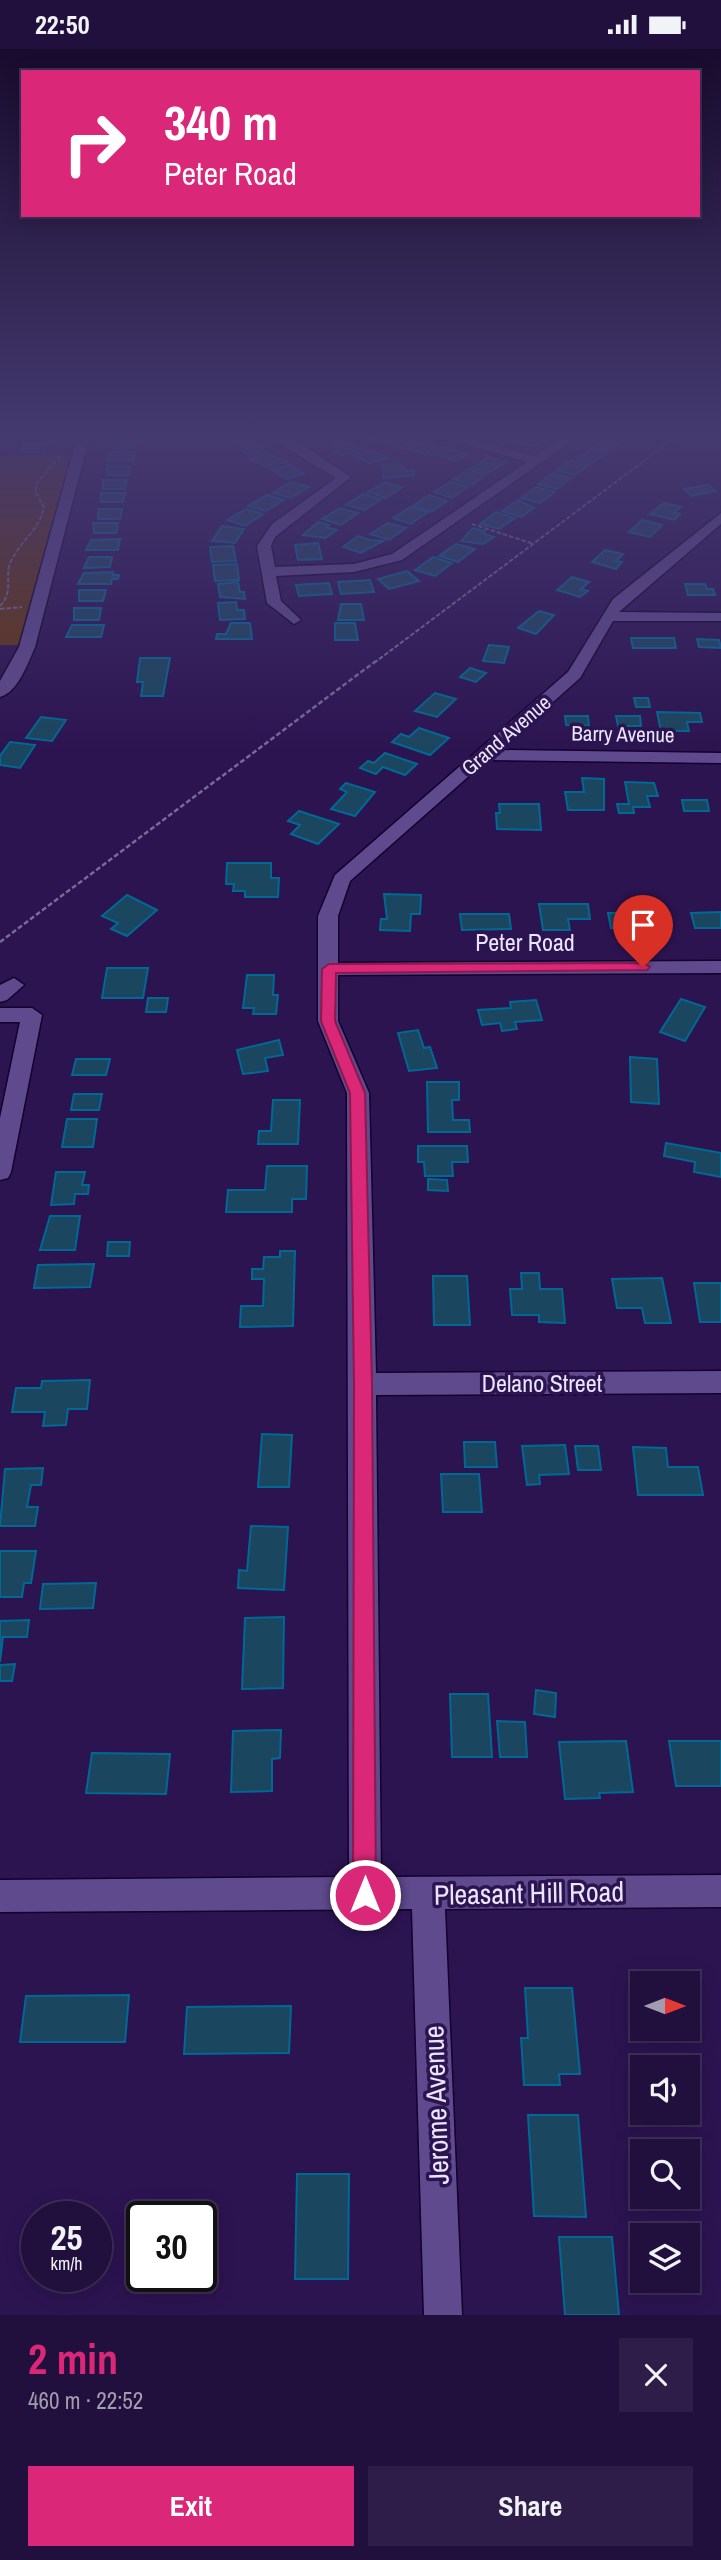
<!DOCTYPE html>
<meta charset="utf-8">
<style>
body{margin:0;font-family:"Archivo Narrow",sans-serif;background:#2d1d48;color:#f1f3f6;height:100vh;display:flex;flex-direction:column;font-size:26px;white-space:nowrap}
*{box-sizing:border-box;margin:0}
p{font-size:23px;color:#a29cb0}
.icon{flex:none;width:38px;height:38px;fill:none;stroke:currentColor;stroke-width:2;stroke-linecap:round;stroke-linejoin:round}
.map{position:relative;height:2266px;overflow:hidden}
.sheet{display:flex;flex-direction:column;background:#210f3d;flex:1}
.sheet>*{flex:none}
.hud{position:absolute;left:21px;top:21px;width:679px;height:147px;border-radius:0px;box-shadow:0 4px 18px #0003,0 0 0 2px #3e2f57;background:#db2777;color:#fff;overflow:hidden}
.needle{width:46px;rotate:90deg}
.controls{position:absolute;left:630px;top:1922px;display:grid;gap:14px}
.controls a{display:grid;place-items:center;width:70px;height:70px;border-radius:0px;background:#210f3d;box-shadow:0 4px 18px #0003,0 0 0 2px #3e2f57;font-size:35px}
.speed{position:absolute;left:21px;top:2152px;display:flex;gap:14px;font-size:35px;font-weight:700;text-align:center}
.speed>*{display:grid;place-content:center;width:91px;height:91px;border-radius:50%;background:#210f3d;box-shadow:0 4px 18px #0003,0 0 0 2px #3e2f57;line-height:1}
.speed small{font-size:18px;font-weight:400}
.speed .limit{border:4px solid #111;border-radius:10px;background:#fff;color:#111}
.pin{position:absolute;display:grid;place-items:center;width:60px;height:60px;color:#fff;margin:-72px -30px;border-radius:50% 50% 50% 0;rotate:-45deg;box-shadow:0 0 7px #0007}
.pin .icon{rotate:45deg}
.me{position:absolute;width:77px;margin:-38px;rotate:0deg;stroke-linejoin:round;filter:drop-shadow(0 0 5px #0008)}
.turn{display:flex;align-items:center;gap:24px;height:147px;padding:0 28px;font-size:32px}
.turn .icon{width:91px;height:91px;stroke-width:2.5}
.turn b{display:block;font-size:49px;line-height:60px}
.round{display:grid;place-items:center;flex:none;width:74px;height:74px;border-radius:0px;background:#2d1d48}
.head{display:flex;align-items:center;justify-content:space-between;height:119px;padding:0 28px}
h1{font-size:42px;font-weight:700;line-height:52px;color:#db2777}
.button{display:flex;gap:14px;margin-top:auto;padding:14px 28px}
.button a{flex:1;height:80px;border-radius:0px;background:#db2777;color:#fff;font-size:28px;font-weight:700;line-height:80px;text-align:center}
.button a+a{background:#2d1d48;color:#f1f3f6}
.status{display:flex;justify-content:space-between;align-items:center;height:49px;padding:0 35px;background:#210f3d;direction:ltr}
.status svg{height:19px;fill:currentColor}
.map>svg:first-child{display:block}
</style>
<div class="status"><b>22:50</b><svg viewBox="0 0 49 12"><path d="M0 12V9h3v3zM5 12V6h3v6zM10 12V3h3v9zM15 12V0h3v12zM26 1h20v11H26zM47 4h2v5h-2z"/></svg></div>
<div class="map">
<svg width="721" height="2266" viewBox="0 0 721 2266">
<rect width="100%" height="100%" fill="#2c1451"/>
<!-- green -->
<polygon fill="#66370e" points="74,406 23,596 0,596 0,407"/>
<!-- building -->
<g fill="#1b465f" stroke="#016894" stroke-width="2">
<polygon points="48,385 47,391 16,389 20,385 52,385"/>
<polygon points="378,385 396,386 408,389 397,396 372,390"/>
<polygon points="517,385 522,385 543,391 533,398 508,391"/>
<polygon points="608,388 622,392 608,402 594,398"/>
<polygon points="114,390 137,390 135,398 114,399"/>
<polygon points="257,391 265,402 245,405 238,393"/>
<polygon points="342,391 360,400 341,406 332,402 339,400 330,395"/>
<polygon points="412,391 436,398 425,405 401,398"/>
<polygon points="49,394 44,403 20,403 23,395"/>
<polygon points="443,398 468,405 457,412 432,405"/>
<polygon points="592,400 606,404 592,414 578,410"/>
<polygon points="374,402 390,410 369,414 351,405"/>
<polygon points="109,403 135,403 133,412 107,412"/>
<polygon points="268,404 277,409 289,413 265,417 249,410"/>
<polygon points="488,408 506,413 490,423 473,418"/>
<polygon points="571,411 589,416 575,426 556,421"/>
<polygon points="382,415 401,415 405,422 414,422 414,426 384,429"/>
<polygon points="289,416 304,425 286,430 271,420"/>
<polygon points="107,417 130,417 129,426 107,426"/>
<polygon points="469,420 487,425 472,436 453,430"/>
<polygon points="553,424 571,429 557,440 538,435"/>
<polygon points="103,431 127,431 125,440 103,440"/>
<polygon points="291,433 309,438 291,449 273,444"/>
<polygon points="385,433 402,438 386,449 368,443"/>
<polygon points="450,433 468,438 452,449 434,443"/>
<polygon points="708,436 716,442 691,447 684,440"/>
<polygon points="536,438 555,443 540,454 521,449"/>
<polygon points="101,444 125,444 123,453 101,453"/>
<polygon points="363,445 381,450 364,461 346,456"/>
<polygon points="267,446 284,451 266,462 248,457"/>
<polygon points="429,446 447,452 431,463 413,457"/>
<polygon points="518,451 534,459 521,468 502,462"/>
<polygon points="664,454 681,458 674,464 680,465 674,471 650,465"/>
<polygon points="410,458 428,463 411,475 393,469"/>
<polygon points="340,459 358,464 341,476 322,470"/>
<polygon points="98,460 122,460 120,470 98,470"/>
<polygon points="246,460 263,465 245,477 227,471"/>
<polygon points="496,463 515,469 499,480 480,475"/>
<polygon points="642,471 662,476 650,488 629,483"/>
<polygon points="318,473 329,476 326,478 337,481 325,489 303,486"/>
<polygon points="93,474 118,474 116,484 94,484"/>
<polygon points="388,474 406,479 389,491 370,485"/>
<polygon points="222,477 244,480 235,494 212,492"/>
<polygon points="473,479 485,482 482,484 494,488 483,495 461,492"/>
<polygon points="358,487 370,491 383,492 361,504 343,498"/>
<polygon points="120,490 118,501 86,501 91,491"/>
<polygon points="318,494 322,510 298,511 295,496"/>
<polygon points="456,495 475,500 458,513 439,507"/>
<polygon points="233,497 236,512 212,513 210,498"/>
<polygon points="605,501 623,505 616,512 622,513 616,520 592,513"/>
<polygon points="89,508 112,508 110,518 84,519"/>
<polygon points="433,508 452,514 435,527 415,521"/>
<polygon points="237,515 239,531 215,532 213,516"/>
<polygon points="407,522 419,532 389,540 378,530"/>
<polygon points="113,523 113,526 119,526 118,530 112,530 111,535 78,535 84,524"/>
<polygon points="572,528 589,533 581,540 588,542 580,548 557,541"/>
<polygon points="370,531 374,543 341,545 338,533"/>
<polygon points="238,533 240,543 244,543 245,550 220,548 218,535"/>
<polygon points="329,534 332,545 299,547 296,536"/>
<polygon points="685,535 705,535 707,540 713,540 715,546 688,546"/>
<polygon points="79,541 106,541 103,552 79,552"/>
<polygon points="236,553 237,561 244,561 245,570 220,571 218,554"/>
<polygon points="341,555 361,555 364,571 338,571"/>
<polygon points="74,559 101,559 99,571 74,571"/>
<polygon points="539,562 554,566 536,585 518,579"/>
<polygon points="231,574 250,574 252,590 216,590 217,585 226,585"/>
<polygon points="335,574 355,574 358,591 335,591"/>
<polygon points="72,576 104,576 101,588 66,588"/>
<polygon points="631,589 674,589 676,599 633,599"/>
<polygon points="697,590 719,591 721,599 699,598"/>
<polygon points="489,596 509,598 504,614 483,612"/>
<polygon points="140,609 170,609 163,647 141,647 143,633 137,633"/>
<polygon points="470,619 486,624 476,633 460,628"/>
<polygon points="435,644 456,650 437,668 415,662"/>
<polygon points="634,649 648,649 650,658 636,658"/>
<polygon points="657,663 700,664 702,673 687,673 689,682 661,682"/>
<polygon points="565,667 588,667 589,677 566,676"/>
<polygon points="616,667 640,667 641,677 618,677"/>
<polygon points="41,668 66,671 52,692 26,689"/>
<polygon points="419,679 449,689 430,706 392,693 401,685 409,688"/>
<polygon points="10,693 35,696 20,719 0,716 0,707"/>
<polygon points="385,704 417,715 405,726 383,718 376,725 360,719 368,712 374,714"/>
<polygon points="582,729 604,730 604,761 568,761 565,743 584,743"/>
<polygon points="625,733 654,734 658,747 647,747 650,758 633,758 634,764 619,764 617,755 629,755"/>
<polygon points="346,734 375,743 355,767 331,760 347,743 340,740"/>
<polygon points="682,751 707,751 709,762 684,762"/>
<polygon points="499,755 539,755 541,781 497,780 496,764 500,764"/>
<polygon points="299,762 339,775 318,795 291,785 300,776 288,772"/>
<polygon points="227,814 271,814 271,829 279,829 278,848 245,848 245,842 233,842 234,835 226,835"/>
<polygon points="384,845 421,846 420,865 411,865 410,882 380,881 381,870 387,870"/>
<polygon points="127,846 157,861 127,887 111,880 118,874 102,867"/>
<polygon points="539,855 588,855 590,870 568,870 570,881 543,881"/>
<polygon points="656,863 660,879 611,879 608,864"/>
<polygon points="721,863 721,879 695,879 691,864"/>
<polygon points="460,865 509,865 511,880 462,881"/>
<polygon points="107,919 148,919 143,949 102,949"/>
<polygon points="247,926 274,926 273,946 278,946 276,965 253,965 254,959 243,959"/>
<polygon points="148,949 168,949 166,963 146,963"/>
<polygon points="681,950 705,958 685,992 660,983"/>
<polygon points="536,951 542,971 515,973 517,980 502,982 500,974 482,976 478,961 511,959 510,953"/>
<polygon points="418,981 424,999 430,998 437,1019 409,1022 398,984"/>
<polygon points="279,991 283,1006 265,1009 268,1022 243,1025 237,1001"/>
<polygon points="630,1008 657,1010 659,1055 631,1053"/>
<polygon points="76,1010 110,1010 106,1026 72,1026"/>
<polygon points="427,1033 459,1033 459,1051 452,1051 453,1071 469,1071 470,1083 428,1083"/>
<polygon points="74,1045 102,1045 99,1061 71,1061"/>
<polygon points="273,1051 300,1051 298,1095 258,1095 259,1082 271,1082"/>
<polygon points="67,1070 97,1070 93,1098 62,1098"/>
<polygon points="666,1094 721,1104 721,1128 694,1123 695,1113 664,1107"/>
<polygon points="418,1097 467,1097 468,1113 452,1113 453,1127 425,1127 424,1113 418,1113"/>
<polygon points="267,1117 307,1117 306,1150 292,1150 292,1163 226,1163 228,1141 265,1141"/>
<polygon points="56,1123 85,1123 82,1136 89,1136 88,1145 75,1145 74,1155 51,1156"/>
<polygon points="428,1130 447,1131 448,1142 428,1141"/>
<polygon points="50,1167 80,1167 75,1201 40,1201"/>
<polygon points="108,1193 130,1193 129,1207 107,1207"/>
<polygon points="280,1202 295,1202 293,1277 240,1278 241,1257 263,1257 264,1230 252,1230 252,1220 263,1220 264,1208 280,1208"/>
<polygon points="94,1215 90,1238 34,1239 38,1216"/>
<polygon points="521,1224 539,1224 540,1240 562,1240 565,1274 539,1273 539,1266 512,1266 510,1240 522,1240"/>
<polygon points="433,1227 467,1227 470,1276 434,1276"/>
<polygon points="662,1229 671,1274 645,1274 642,1259 617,1259 612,1230"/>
<polygon points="694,1234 721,1234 721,1273 700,1273"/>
<polygon points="90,1331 87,1360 68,1360 66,1376 43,1377 45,1363 12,1363 16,1339 41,1339 42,1332"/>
<polygon points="262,1385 292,1386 289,1438 258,1438"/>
<polygon points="464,1393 495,1393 497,1418 465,1418"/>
<polygon points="565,1396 569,1425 539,1426 540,1435 527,1436 522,1397"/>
<polygon points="575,1397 598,1397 601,1421 578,1421"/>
<polygon points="633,1398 666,1399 668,1418 698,1418 703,1446 638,1446"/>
<polygon points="43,1419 41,1436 31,1436 27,1458 38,1458 35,1477 0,1477 5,1420"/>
<polygon points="441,1425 479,1425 482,1463 443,1463"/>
<polygon points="251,1477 288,1478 284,1541 238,1539 239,1521 247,1522"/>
<polygon points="0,1502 36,1502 31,1534 24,1534 22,1548 0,1548"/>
<polygon points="96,1534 93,1559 40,1560 43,1535"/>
<polygon points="284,1568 283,1639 242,1640 245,1569"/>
<polygon points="29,1571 27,1588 3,1588 0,1613 0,1572"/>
<polygon points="15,1615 12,1632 0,1632 0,1616"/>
<polygon points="536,1641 556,1644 555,1668 534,1665"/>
<polygon points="450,1645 488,1645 492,1708 452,1708"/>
<polygon points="497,1672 525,1673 527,1708 500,1708"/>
<polygon points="281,1681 280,1709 272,1710 272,1742 231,1743 233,1682"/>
<polygon points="626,1692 633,1743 599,1744 600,1749 565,1750 559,1693"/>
<polygon points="669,1692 721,1692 721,1737 676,1737"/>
<polygon points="92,1704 170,1705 166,1745 86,1744"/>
<polygon points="525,1939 572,1939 580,2025 559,2025 560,2036 524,2036 521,1989 528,1989"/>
<polygon points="129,1946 125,1993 20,1993 26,1947"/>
<polygon points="291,1957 289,2004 184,2005 187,1958"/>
<polygon points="528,2066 578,2066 586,2168 534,2167"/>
<polygon points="297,2125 349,2125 348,2230 295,2230"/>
<polygon points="559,2188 612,2188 619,2266 565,2266"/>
</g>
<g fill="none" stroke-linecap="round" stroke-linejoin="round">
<!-- minor casing -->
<g stroke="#14012e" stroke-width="3">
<g id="minor">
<path d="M78 385H90L35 598C28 614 18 643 0 648V632L19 598Z"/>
<polygon points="273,385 286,385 351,428 275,488 271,497 275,518 354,515 392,505 527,413 433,385 454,385 535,407 567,385 582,385 402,511 354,523 276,527 281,552 301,571 294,575 267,554 257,497 272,475 336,429 283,397"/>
<polygon points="721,464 721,475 619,563 721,564 721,572 613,572 580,629 499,701 721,704 721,714 487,711 350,832 338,867 338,914 721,912 721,924 338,926 338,972 369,1044 376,1324 721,1322 721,1344 376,1346 381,1828 721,1826 721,1858 445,1860 462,2266 424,2266 412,1860 0,1863 0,1831 349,1828 347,1044 318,972 318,867 335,826 568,623 613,550"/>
<polygon points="14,929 24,936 7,951 0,953 0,936"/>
<polygon points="0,959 32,959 42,966 11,1123 8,1129 0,1131 0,1069 20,973 0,973"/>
</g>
</g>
<!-- path-far1 -->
<g stroke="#7a6a97" stroke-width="2" stroke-dasharray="4.5 2" stroke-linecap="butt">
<polyline points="472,475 534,495"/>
<path d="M0 557C15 542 3 525 12 510 23 490 39 481 44 458L36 444V435L60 407"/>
<polyline points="0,560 22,558"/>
<polyline points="374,614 680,385"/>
</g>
<!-- path -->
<polyline stroke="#7a6a97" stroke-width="2.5" stroke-dasharray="5 2.5" stroke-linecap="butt" points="0,893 376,612"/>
<!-- minor -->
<use href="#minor" fill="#5f4a8d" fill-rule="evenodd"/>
</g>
<!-- sky -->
<linearGradient id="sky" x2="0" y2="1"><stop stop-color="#180b2d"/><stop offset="0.55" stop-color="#453a70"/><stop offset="1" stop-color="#453a70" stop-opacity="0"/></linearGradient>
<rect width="721" height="702" fill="url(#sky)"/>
<!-- route -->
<polygon fill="#db2777" stroke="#8e194d" stroke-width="2" points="643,914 650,918 647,921 336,924 335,972 365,1044 372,1335 376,1846 373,1854 365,1857 356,1854 353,1846 354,1335 350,1044 321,972 322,920 329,915"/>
<g text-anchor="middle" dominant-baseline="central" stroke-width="7" stroke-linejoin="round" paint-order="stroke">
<!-- far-street labels -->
<g font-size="21" fill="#eae5fc" stroke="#2c1451">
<text transform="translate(623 685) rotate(1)">Barry Avenue</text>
<text transform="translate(506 686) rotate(-41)">Grand Avenue</text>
</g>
<!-- street labels -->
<g font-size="24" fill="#eae5fc" stroke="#2c1451">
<text x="525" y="893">Peter Road</text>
<text x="542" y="1334">Delano Street</text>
</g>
<!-- near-street labels -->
<g font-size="28" fill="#eae5fc" stroke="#2c1451">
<text transform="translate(529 1844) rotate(-1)">Pleasant Hill Road</text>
<text transform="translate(436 2056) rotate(-92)">Jerome Avenue</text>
</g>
</g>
</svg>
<div class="controls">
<a><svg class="needle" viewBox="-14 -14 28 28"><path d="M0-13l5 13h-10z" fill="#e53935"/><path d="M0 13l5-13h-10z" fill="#a29cb0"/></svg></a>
<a><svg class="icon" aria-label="sound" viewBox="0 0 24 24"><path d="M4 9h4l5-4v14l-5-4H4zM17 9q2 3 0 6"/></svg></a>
<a><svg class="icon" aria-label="search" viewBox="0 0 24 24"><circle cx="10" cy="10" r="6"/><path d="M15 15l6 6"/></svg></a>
<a><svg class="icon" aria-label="layers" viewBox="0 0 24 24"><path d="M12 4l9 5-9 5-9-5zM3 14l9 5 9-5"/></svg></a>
</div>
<div class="speed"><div>25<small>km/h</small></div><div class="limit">30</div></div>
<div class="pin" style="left:643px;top:918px;background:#d93025"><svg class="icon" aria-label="arrive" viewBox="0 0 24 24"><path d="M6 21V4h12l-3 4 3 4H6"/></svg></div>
<svg class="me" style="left:365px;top:1846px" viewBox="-20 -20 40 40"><circle r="17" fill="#db2777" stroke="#fff" stroke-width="3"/><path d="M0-11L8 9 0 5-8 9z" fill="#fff"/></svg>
<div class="hud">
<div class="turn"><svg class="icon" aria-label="right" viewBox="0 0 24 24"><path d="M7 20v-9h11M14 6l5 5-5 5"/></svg><div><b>340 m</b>Peter Road</div></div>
</div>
</div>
<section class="sheet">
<div class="head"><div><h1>2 min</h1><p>460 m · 22:52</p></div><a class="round"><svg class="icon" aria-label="close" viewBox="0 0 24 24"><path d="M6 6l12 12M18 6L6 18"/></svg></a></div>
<div class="button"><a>Exit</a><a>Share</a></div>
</section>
